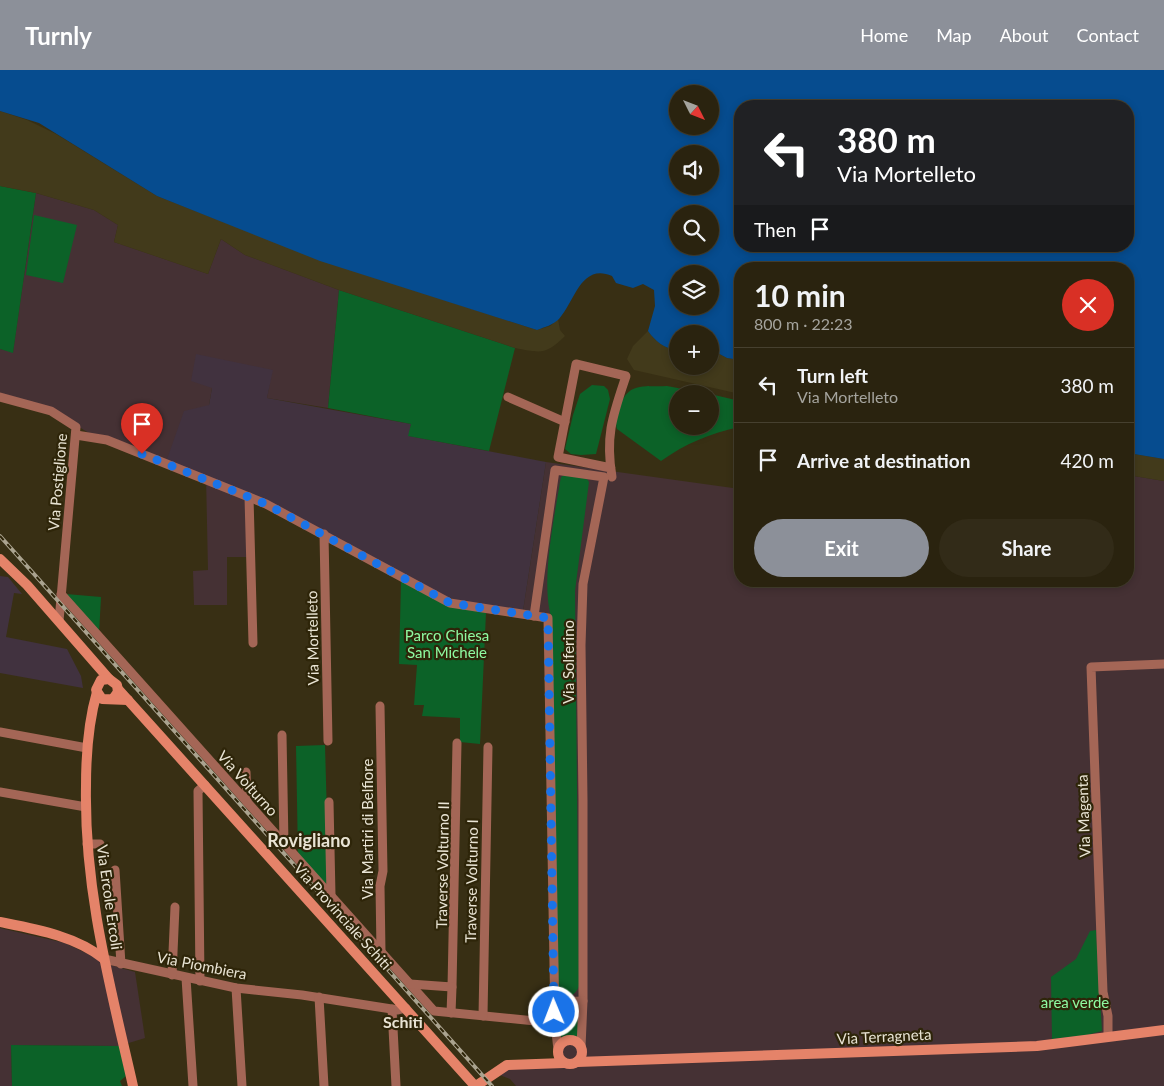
<!DOCTYPE html>
<meta charset="utf-8">
<style>
body{margin:0;font-family:Lato,sans-serif;background:#322b18;color:#f1f3f6;height:100vh;display:flex;flex-direction:column;font-size:19px;white-space:nowrap}
*{box-sizing:border-box;margin:0}
p{font-size:16px;color:#a5a49e}
.icon{flex:none;width:28px;height:28px;fill:none;stroke:currentColor;stroke-width:2;stroke-linecap:round;stroke-linejoin:round}
.map{position:relative;flex:1;overflow:hidden}
.sheet{position:absolute;left:734px;top:192px;width:400px;height:325px;display:flex;flex-direction:column;background:#2a230f;border-radius:20px;box-shadow:0 2px 8px #0003,0 0 0 1px #46402f}
.sheet>*{flex:none}
.guide{position:absolute;left:734px;top:30px;width:400px;height:152px;border-radius:20px;box-shadow:0 2px 8px #0003,0 0 0 1px #46402f;background:#202124;color:#fff;overflow:hidden}
.needle{width:32px;rotate:132deg}
.tools{position:absolute;left:669px;top:15px;display:grid;gap:10px}
.tools a{display:grid;place-items:center;width:50px;height:50px;border-radius:50%;background:#2a230f;box-shadow:0 2px 8px #0003,0 0 0 1px #46402f;font-size:25px}
.pin{position:absolute;display:grid;place-items:center;width:42px;height:42px;color:#fff;margin:-51px -21px;border-radius:50% 50% 50% 0;rotate:-45deg;box-shadow:0 0 5px #0007}
.pin .icon{rotate:45deg}
.me{position:absolute;width:55px;margin:-28px;rotate:359deg;stroke-linejoin:round;filter:drop-shadow(0 0 4px #0008)}
.turn{display:flex;align-items:center;gap:18px;height:105px;padding:0 20px;font-size:22px}
.turn .icon{width:65px;height:65px;stroke-width:2.5}
.turn b{display:block;font-size:35px;line-height:42px}
.then{display:flex;align-items:center;height:48px;padding:0 20px;background:#0003;gap:10px;font-size:19px}
.round{display:grid;place-items:center;flex:none;width:52px;height:52px;border-radius:26px;background:#322b18}
.summary{display:flex;align-items:center;justify-content:space-between;height:85px;padding:0 20px}
h1{font-size:30px;font-weight:700;line-height:38px}
.action{display:flex;gap:10px;margin-top:auto;padding:10px 20px}
.action a{flex:1;height:58px;border-radius:30px;background:#8c9099;color:#fff;font-size:20px;font-weight:700;line-height:58px;text-align:center}
.action a+a{background:#322b18;color:#f1f3f6}
ul{padding:0;list-style:none}
li{display:flex;align-items:center;gap:15px;height:75px;padding:0 20px;border-top:1px solid #46402f}
li div{flex:1}
li b{display:block;font-size:19px}
li em{font-style:normal}
header{display:flex;align-items:center;gap:30px;box-sizing:border-box;height:70px;padding:0 25px;background:#8c9099;color:#fff}
header strong{font-size:24px}
nav{display:flex;gap:28px;margin-inline-start:auto;font-size:18px}
.map>svg:first-child{display:block}
</style>
<header>
<strong>Turnly</strong>
<nav><a>Home</a><a>Map</a><a>About</a><a>Contact</a></nav>
</header>
<div class="map">
<svg width="1164" height="1016" viewBox="0 0 1164 1016">
<rect width="100%" height="100%" fill="#382f14"/>
<!-- commercial -->
<g fill="#453134">
<polygon points="36,123 94,140 118,155 114,172 208,204 221,169 245,185 339,220 328,338 267,328 272,300 212,318 209,335 166,392 92,365 55,342 0,325 0,279 13,282"/>
<polygon points="546,392 740,419 740,511 1128,511 1128,405 1164,411 1164,1016 516,1016 510,1009 497,1004 517,996 559,995 552,549 523,541"/>
<polygon points="206,406 246,429 247,487 227,487 227,535 194,535 193,501 208,500"/>
<polygon points="0,858 65,873 111,895 135,902 145,968 119,976 11,975 12,1016 0,1016"/>
</g>
<!-- industrial -->
<g fill="#41323f">
<polygon points="196,284 273,300 267,328 411,354 409,366 546,392 523,541 459,531 445,526 322,460 166,392 184,341 209,335 212,318 191,311"/>
<polygon points="0,506 8,507 22,524 14,523 6,567 67,579 81,606 83,618 0,603"/>
</g>
<!-- green -->
<g fill="#0c6228">
<polygon points="0,116 36,123 13,283 0,279"/>
<polygon points="34,145 77,155 63,213 26,205"/>
<polygon points="339,220 515,278 489,381 408,366 411,354 328,338"/>
<polygon points="592,315 604,316 608,320 610,329 596,384 581,385 571,384 565,379 573,345 580,324"/>
<path d="M667 316 709 324H678V356H710V324L740 331V357C710 363 685 374 661 391L617 359C615 352 617 347 619 339 627 312 642 317 667 316Z"/>
<path d="M566 404 587 409 589 412 575 521 579 916C576 925 566 931 558 922L552 550C540 513 554 450 560 412L561 407Z"/>
<polygon points="401,511 486,543 480,674 460,672 460,648 422,646 424,635 414,635 417,595 399,594"/>
<polygon points="66,524 101,527 99,564"/>
<polygon points="325,675 329,820 298,786 296,676"/>
<polygon points="1096,860 1102,961 1087,965 1052,969 1051,907 1076,889 1090,861"/>
<polygon points="583,931 579,973 568,970 561,973 554,932"/>
<polygon points="11,975 119,976 126,1006 120,1011 122,1016 12,1016"/>
</g>
<!-- sand -->
<g fill="#423a1b">
<path d="M0 41 27 50 56 64 157 126 323 191 537 260 550 256 558 249 560 260 565 266C546 285 541 283 515 278L339 220 245 185 221 169 208 204 114 172 118 155 94 140 36 123 0 116Z"/>
<path d="M648 261C655 271 665 279 677 280L678 296H710V279L727 288 740 290V324L634 300 627 289 633 276Z"/>
<polygon points="1128,383 1164,389 1164,411 1128,405"/>
</g>
<!-- water -->
<path fill="#064c8f" fill-rule="evenodd" d="M0 0H1164V389L1128 383V199H740V290L727 288 710 279V264H678L677 280C665 279 655 271 648 261L655 236 654 220 643 214 633 218 616 213 612 206C581 193 575 231 559 249 553 255 545 257 537 260L320 191 157 126 39 53 0 41ZM678 24H710V56H678ZM740 36H1128V176H740ZM678 84H710V116H678ZM678 144H710V176H678ZM678 204H710V236H678Z"/>
<g fill="none" stroke-linecap="round" stroke-linejoin="round">
<!-- street -->
<g stroke="#a46656" stroke-width="9">
<polyline points="0,327 51,341 76,357 59,551"/>
<polyline points="508,327 565,352"/>
<polyline points="76,365 107,370 266,434 450,533 548,548 555,953 558,980"/>
<path d="M611 398 558 387 576 294 626 306C613 345 605 365 612 407"/>
<polyline points="249,427 253,573"/>
<polyline points="324,464 328,671"/>
<polyline points="61,524 434,941 555,953"/>
<polyline points="534,546 555,400 604,407 583,514 581,575 583,730 583,931 581,977"/>
<polyline points="380,636 383,801 380,816 381,882"/>
<polyline points="0,662 87,678"/>
<polyline points="282,665 284,773"/>
<polyline points="246,702 247,732"/>
<polyline points="0,722 86,737"/>
<polyline points="329,732 331,825"/>
<polyline points="87,774 100,774"/>
<polyline points="115,800 121,894"/>
<polyline points="104,889 236,918 302,925 398,940 406,938"/>
<polyline points="172,905 175,837"/>
<polyline points="186,908 193,1016"/>
<polyline points="200,911 198,721 205,715"/>
<polyline points="410,914 452,917 457,673"/>
<polyline points="236,918 242,1016"/>
<polyline points="319,927 324,1016"/>
<polyline points="554,932 583,931"/>
<polyline points="392,939 396,1016"/>
<polyline points="451,943 452,917"/>
<polyline points="483,946 488,677"/>
<polyline points="1108,966 1108,946 1103,922 1091,597 1164,594"/>
</g>
<!-- secondary -->
<g stroke="#e58369" stroke-width="10">
<polyline points="0,489 27,515 109,609"/>
<polyline points="118,619 475,1016"/>
<path d="M97 622C88 653 86 684 86 716 84 821 110 915 133 1016"/>
<polyline points="113,629 118,622 117,615 109,609 101,610 96,620 102,629 128,630"/>
<path d="M0 852C35 859 76 866 104 889"/>
<circle cx="570" cy="982" r="12"/>
<polyline points="577,992 1037,976 1164,960"/>
<polyline points="476,1016 507,995 564,993"/>
</g>
<!-- rail casing -->
<g stroke="#aaa38f" stroke-width="4">
<polyline id="rail" points="0,466 492,1016"/>
</g>
<!-- rail -->
<use href="#rail" stroke="#2e2509" stroke-width="2" stroke-dasharray="5.5" stroke-linecap="butt"/>
</g>
<g fill="none" stroke-linecap="round" stroke-linejoin="round">
<!-- route -->
<polyline stroke="#1a73e8" stroke-width="9" stroke-dasharray="0 16.2" points="142,384 266,434 450,533 548,548 554,942"/>
</g>
<g text-anchor="middle" dominant-baseline="central" stroke-width="4.5" stroke-linejoin="round" paint-order="stroke">
<!-- street labels -->
<g font-size="15" fill="#e9e4d4" stroke="#2e2509">
<text transform="translate(57 412) rotate(-85)">Via Postiglione</text>
<text transform="translate(312 568) rotate(-91)">Via Mortelleto</text>
<text transform="translate(568 592) rotate(-90)">Via Solferino</text>
<text transform="translate(248 713) rotate(48)">Via Volturno</text>
<text transform="translate(1083 746) rotate(-92)">Via Magenta</text>
<text transform="translate(367 759) rotate(-90)">Via Martiri di Belfiore</text>
<text transform="translate(442 795) rotate(-89)">Traverse Volturno II</text>
<text transform="translate(471 811) rotate(-89)">Traverse Volturno I</text>
<text transform="translate(110 827) rotate(82)">Via Ercole Ercoli</text>
<text transform="translate(343 846) rotate(48)">Via Provinciale Schiti</text>
<text transform="translate(202 895) rotate(11)">Via Piombiera</text>
<text transform="translate(884 966) rotate(-3)">Via Terragneta</text>
</g>
<!-- park labels -->
<g font-size="15" fill="#8efaa1" stroke="#2e2509">
<text x="447" y="565">Parco Chiesa<tspan x="447" dy="17">San Michele</tspan></text>
<text x="1075" y="932">area verde</text>
</g>
<!-- neighbourhood labels -->
<g font-size="16" font-weight="bold" fill="#e9e4d4" stroke="#2e2509">
<text x="403" y="951">Schiti</text>
</g>
<!-- quarter labels -->
<g font-size="18" font-weight="bold" fill="#e9e4d4" stroke="#2e2509">
<text x="309" y="770">Rovigliano</text>
</g>
</g>
</svg>
<div class="tools">
<a><svg class="needle" viewBox="-14 -14 28 28"><path d="M0-13l5 13h-10z" fill="#e53935"/><path d="M0 13l5-13h-10z" fill="#a5a49e"/></svg></a>
<a><svg class="icon" aria-label="sound" viewBox="0 0 24 24"><path d="M4 9h4l5-4v14l-5-4H4zM17 9q2 3 0 6"/></svg></a>
<a><svg class="icon" aria-label="search" viewBox="0 0 24 24"><circle cx="10" cy="10" r="6"/><path d="M15 15l6 6"/></svg></a>
<a><svg class="icon" aria-label="layers" viewBox="0 0 24 24"><path d="M12 4l9 5-9 5-9-5zM3 14l9 5 9-5"/></svg></a>
<a>+</a>
<a>−</a>
</div>
<div class="pin" style="left:142px;top:384px;background:#d93025"><svg class="icon" aria-label="arrive" viewBox="0 0 24 24"><path d="M6 21V4h12l-3 4 3 4H6"/></svg></div>
<svg class="me" style="left:554px;top:942px" viewBox="-20 -20 40 40"><circle r="17" fill="#1a73e8" stroke="#fff" stroke-width="3"/><path d="M0-11L8 9 0 5-8 9z" fill="#fff"/></svg>
<div class="guide">
<div class="turn"><svg class="icon" aria-label="left" viewBox="0 0 24 24"><path d="M17 20v-9H6M10 6l-5 5 5 5"/></svg><div><b>380 m</b>Via Mortelleto</div></div>
<div class="then">Then<svg class="icon" aria-label="arrive" viewBox="0 0 24 24"><path d="M6 21V4h12l-3 4 3 4H6"/></svg></div>
</div>
<section class="sheet">
<div class="summary"><div><h1>10 min</h1><p>800 m · 22:23</p></div><a class="round" style="background:#d93025;color:#fff"><svg class="icon" aria-label="close" viewBox="0 0 24 24"><path d="M6 6l12 12M18 6L6 18"/></svg></a></div>
<ul>
<li><svg class="icon" aria-label="left" viewBox="0 0 24 24"><path d="M17 20v-9H6M10 6l-5 5 5 5"/></svg><div><b>Turn left</b><p>Via Mortelleto</p></div><em>380 m</em></li>
<li><svg class="icon" aria-label="arrive" viewBox="0 0 24 24"><path d="M6 21V4h12l-3 4 3 4H6"/></svg><div><b>Arrive at destination</b></div><em>420 m</em></li>
</ul>
<div class="action"><a>Exit</a><a>Share</a></div>
</section>
</div>
